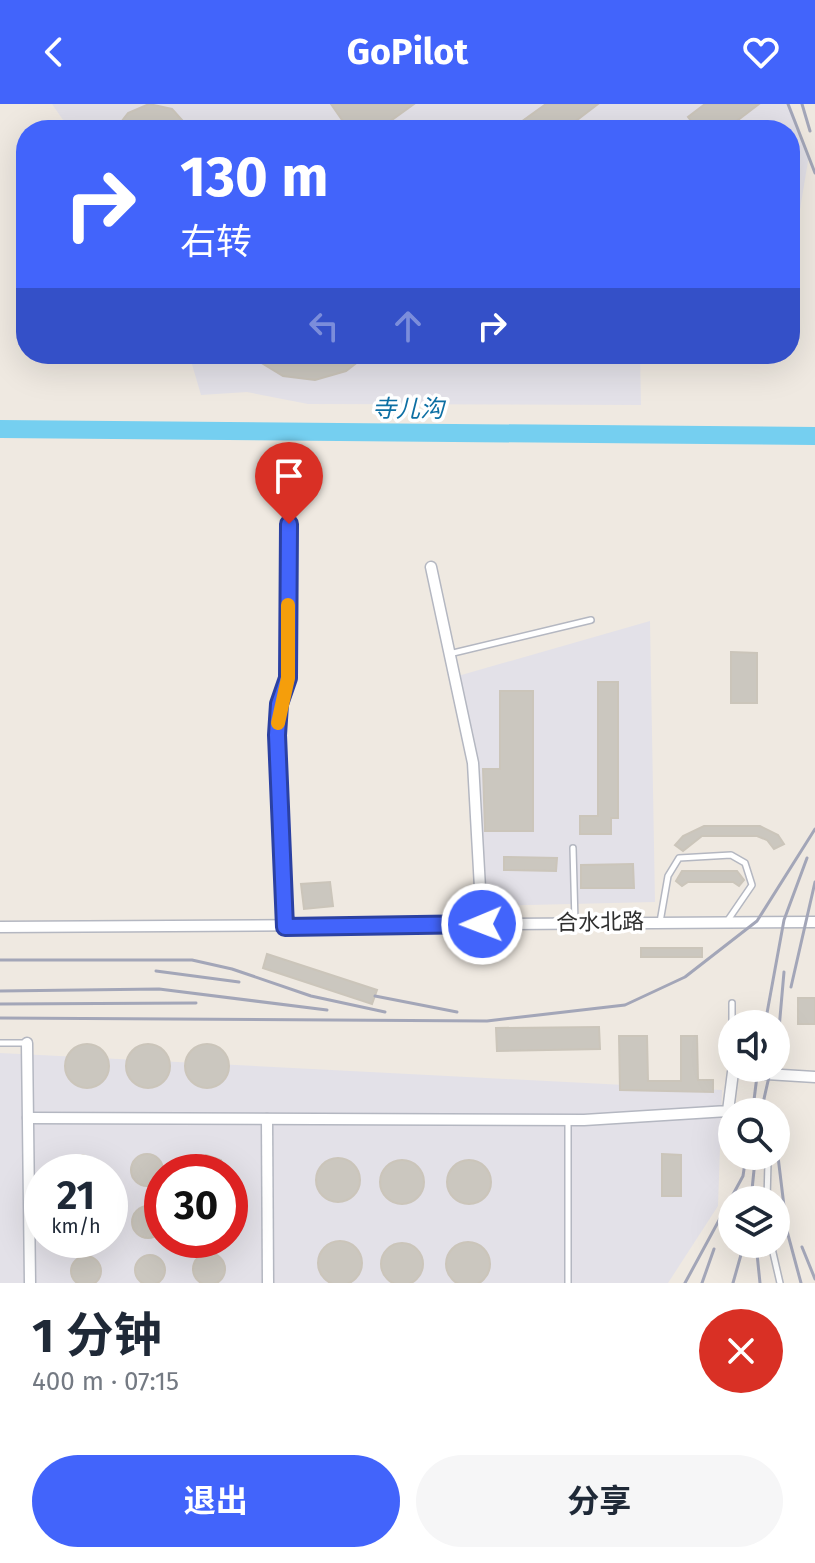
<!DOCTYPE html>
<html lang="zh">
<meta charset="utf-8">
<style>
body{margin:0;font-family:"Fira Sans","Noto Sans SC",sans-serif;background:#f6f6f7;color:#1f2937;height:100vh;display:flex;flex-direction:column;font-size:30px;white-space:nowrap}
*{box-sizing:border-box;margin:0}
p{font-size:26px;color:#747a83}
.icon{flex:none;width:44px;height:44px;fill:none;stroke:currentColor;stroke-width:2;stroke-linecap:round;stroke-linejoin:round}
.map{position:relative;height:1179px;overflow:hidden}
.drawer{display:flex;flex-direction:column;background:#fff;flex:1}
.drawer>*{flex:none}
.guide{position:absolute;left:16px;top:16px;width:784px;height:244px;border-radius:32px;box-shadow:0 8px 32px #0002;background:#4264fb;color:#fff;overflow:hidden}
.fabs{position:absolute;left:718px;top:906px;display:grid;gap:16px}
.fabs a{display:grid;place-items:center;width:72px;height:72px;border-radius:50%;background:#fff;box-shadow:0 8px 32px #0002;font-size:40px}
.speed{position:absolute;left:24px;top:1050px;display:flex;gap:16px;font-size:40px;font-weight:700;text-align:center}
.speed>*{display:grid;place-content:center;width:104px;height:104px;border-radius:50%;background:#fff;box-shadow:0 8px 32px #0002;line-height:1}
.speed small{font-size:20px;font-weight:400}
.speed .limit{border:12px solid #d22;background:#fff;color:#111}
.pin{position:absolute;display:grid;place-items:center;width:68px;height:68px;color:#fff;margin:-82px -34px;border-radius:50% 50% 50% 0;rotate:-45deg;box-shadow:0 0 8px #0007}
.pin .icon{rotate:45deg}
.me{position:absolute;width:88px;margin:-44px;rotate:269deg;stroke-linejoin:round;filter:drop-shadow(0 0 6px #0008)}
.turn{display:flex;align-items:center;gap:28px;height:168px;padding:0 32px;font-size:36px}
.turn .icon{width:104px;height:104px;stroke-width:2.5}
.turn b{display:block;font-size:56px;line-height:68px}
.lanes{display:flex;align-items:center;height:76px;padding:0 32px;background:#0003;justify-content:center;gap:40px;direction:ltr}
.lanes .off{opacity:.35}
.round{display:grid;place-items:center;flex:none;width:84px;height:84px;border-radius:42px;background:#f6f6f7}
.head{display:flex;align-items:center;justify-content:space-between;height:136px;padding:0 32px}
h1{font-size:48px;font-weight:700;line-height:60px}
.button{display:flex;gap:16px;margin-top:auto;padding:16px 32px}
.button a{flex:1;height:92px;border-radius:48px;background:#4264fb;color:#fff;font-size:32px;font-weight:700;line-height:92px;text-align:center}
.button a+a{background:#f6f6f7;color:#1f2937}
header{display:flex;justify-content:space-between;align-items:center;height:104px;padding:0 32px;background:#4264fb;color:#fff;font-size:36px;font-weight:700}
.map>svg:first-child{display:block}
</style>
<header><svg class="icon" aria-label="back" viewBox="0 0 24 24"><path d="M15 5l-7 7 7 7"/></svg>GoPilot<svg class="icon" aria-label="heart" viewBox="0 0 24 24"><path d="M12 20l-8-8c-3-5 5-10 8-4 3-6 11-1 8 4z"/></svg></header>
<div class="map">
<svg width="815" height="1179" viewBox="0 0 815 1179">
<rect width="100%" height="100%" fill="#efe9e1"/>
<!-- industrial -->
<g fill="#e3e1e8" fill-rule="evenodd">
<polygon points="52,0 790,0 809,51 795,136 790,138 790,26 70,26"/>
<polygon points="189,250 640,250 641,301 308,300 247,288 201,291"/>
<polygon points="650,517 655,798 486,802 480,665 451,574"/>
<path d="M0 949 722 986 718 1102 668 1179H0ZM42 1068H110V1136H42ZM162 1068H230V1136H162Z"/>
</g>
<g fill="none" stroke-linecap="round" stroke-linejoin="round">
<!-- river -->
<polyline stroke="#75cff0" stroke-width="18" points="0,325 815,332"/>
</g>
<!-- building -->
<g fill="#cbc7bf" stroke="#cbc5ba" stroke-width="2">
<polygon points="149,0 172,5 191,26 115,26 128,9"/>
<polygon points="331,0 414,0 378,26 349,26"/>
<polygon points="546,0 598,0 564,26 527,26 521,18"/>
<polygon points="705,0 759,0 725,26 698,26 688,13"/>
<polygon points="247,250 368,250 346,267 315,276 283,272"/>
<polygon points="731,548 757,549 757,599 731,599"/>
<polygon points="598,578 618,578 618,714 611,714 611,730 580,730 580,712 598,712"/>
<polygon points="500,587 533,587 533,727 485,727 483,665 500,665"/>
<polygon points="704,722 760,722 778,731 784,740 774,745 767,736 757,732 702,732 683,747 675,741 683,732"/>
<polygon points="504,753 557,754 556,767 504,766"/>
<polygon points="633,760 634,784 581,784 581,761"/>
<polygon points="682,767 737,767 744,776 739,782 733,778 688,778 682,782 676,777"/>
<polygon points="330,778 333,802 304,805 301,780"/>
<rect x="641" y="844" width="61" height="9"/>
<polygon points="267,850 377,886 372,900 263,864"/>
<rect x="798" y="894" width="17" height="26"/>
<polygon points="599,923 600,945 497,947 496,924"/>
<polygon points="619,932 647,932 648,977 681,977 681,932 697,932 698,976 713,976 713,988 620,986"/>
<circle cx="148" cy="962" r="22"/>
<circle cx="87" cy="962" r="22"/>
<circle cx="207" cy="962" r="22"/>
<circle cx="147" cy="1066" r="16"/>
<polygon points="662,1050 681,1051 681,1092 662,1092"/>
<polygon points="82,1051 98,1056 102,1068 69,1068 73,1057"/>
<polygon points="206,1051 221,1056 226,1068 193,1068 197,1057"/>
<circle cx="338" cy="1076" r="22"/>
<circle cx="402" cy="1078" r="22"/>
<circle cx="469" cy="1078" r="22"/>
<circle cx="148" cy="1118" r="16"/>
<circle cx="340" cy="1159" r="22"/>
<circle cx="468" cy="1160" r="22"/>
<circle cx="402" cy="1160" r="21"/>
<circle cx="209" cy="1165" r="16"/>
<circle cx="150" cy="1166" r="15"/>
<circle cx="86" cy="1167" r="15"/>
</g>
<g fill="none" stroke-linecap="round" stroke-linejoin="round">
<!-- lane casing -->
<g stroke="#b4b7c1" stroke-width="8">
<g id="lane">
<polyline points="449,550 591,516"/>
<polyline points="573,744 575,818"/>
<polyline points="660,818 668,772 679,754 731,751 745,759 752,781 728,816"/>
<polyline points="732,899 732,920"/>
<polyline points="0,939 26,939"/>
<polyline points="568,1017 568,1179"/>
<polyline points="767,1096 768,1058"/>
<polyline points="771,1140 780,1179"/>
</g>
</g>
<!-- street casing -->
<g stroke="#b4b7c1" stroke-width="13">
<g id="street">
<polyline points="431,463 473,659 482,820"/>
<polyline points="0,823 815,818"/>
<polyline points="285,823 277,631 279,600 288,574 289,420"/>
<polyline points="27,939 30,1179"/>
<polyline points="28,1014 584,1016 728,1007 733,968 815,973"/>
<polyline points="267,1015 268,1179"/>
</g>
</g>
<!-- lane -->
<use href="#lane" stroke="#fff" stroke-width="5"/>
<!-- street -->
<use href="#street" stroke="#fff" stroke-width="10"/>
<!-- rail -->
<g stroke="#a3a6b8" stroke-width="3">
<polyline points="788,0 815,69"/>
<polyline points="802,0 810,27"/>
<polyline points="0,856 192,856 232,865 311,892 385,908"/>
<polyline points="156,867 239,878"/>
<polyline points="791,883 815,778"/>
<polyline points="0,887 159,885 327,906"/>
<polyline points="375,892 457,908"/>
<polyline points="0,900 196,899"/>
<polyline points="0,914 487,917 625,901 685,873 757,817 815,725"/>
<polyline points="765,920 784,816 807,754"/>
<polyline points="776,959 784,868"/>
<polyline points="754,996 758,964"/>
<polyline points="761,1008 771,964"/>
<polyline points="776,1036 787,1127 801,1179"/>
<polyline points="751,1096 755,1056"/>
<polyline points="756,1140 760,1179"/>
<polyline points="802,1143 815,1175"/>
<polyline points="685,1179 743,1072 746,1052"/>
<polyline points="702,1179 714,1145"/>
<polyline points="733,1179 744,1140"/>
</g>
</g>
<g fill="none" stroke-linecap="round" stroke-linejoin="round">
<!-- route casing -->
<g stroke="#2b41a3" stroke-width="20">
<polyline id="route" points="289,420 288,574 279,600 277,631 285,823 482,820"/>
</g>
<!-- route -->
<use href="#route" stroke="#4264fb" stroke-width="14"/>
<!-- slow -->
<polyline stroke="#f59e0b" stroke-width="14" points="278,619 288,574 288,501"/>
</g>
<g text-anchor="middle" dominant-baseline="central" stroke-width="7" stroke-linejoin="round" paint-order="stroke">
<!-- street labels -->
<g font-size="22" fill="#2e2e2e" stroke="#fff">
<text transform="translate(600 818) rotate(-1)">合水北路</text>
</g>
<!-- water labels -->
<g font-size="24" font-style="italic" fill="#0d6fa3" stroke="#fff">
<text x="408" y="305">寺儿沟</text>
</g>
</g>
</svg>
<div class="fabs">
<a><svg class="icon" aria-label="sound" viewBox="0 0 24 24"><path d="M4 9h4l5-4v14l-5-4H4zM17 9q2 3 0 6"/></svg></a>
<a><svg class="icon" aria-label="search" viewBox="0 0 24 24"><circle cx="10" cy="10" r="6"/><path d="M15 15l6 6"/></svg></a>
<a><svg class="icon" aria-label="layers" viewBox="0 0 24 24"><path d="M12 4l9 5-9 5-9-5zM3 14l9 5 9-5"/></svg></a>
</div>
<div class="speed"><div>21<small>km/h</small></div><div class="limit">30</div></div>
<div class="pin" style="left:289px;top:420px;background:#d93025"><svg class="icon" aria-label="arrive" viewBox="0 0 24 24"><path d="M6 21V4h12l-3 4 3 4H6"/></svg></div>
<svg class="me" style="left:482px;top:820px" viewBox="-20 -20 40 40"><circle r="17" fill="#4264fb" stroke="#fff" stroke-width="3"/><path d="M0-11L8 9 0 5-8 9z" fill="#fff"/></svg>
<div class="guide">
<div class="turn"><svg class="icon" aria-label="right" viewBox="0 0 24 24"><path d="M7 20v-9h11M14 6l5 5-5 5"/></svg><div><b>130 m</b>右转</div></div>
<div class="lanes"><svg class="icon off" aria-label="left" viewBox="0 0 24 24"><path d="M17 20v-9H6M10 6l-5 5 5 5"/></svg><svg class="icon off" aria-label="ahead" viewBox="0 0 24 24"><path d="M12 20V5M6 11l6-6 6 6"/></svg><svg class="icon" aria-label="right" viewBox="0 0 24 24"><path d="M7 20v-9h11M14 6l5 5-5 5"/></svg></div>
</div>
</div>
<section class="drawer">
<div class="head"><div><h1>1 分钟</h1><p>400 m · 07:15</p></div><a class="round" style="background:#d93025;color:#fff"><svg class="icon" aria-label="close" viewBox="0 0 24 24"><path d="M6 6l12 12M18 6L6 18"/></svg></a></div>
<div class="button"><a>退出</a><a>分享</a></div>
</section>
